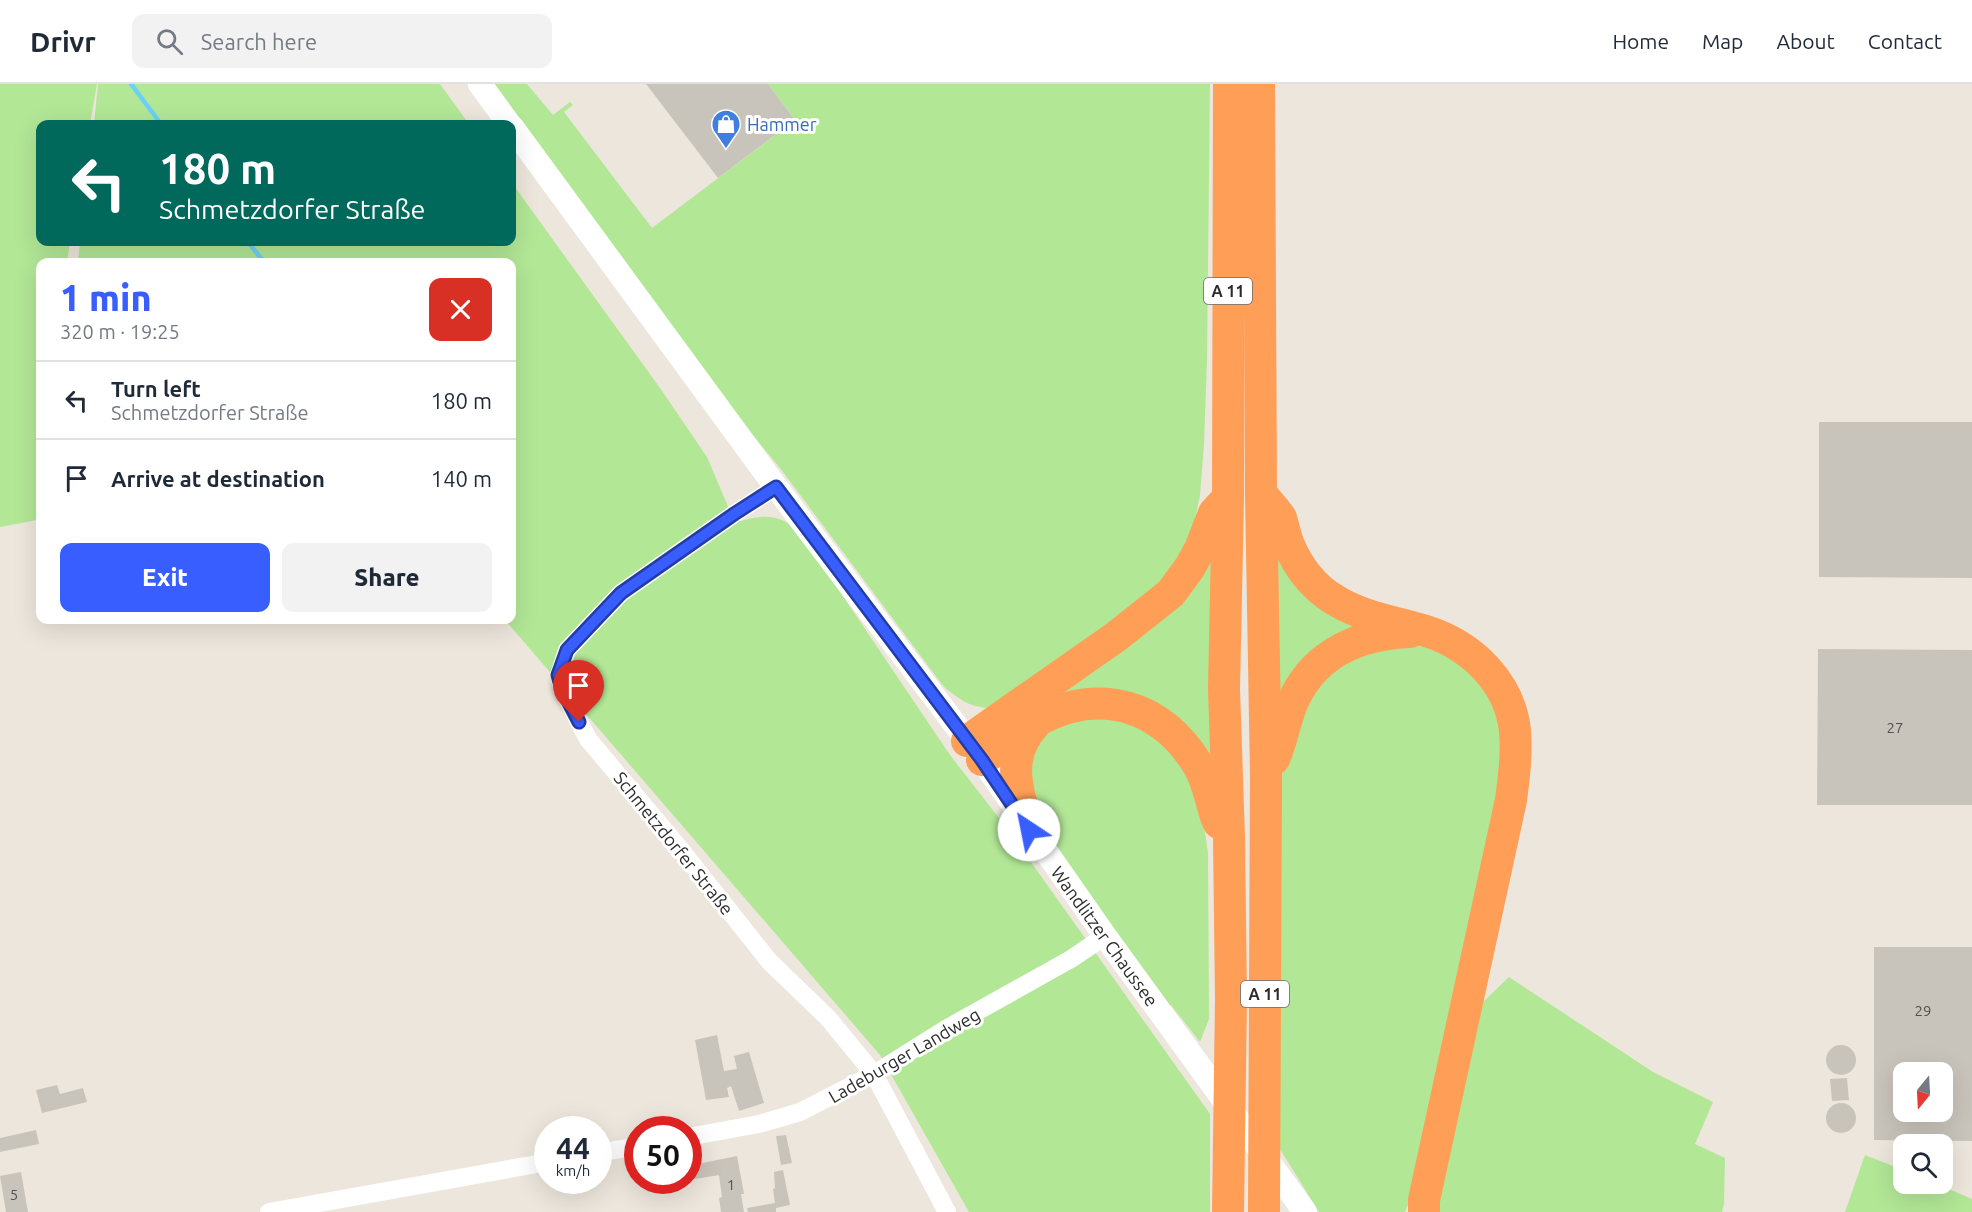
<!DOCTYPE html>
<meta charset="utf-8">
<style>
body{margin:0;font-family:Ubuntu,sans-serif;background:#f2f2f3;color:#1f2937;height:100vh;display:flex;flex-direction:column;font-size:22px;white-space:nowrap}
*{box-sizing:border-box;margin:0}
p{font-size:20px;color:#747a83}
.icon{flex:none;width:33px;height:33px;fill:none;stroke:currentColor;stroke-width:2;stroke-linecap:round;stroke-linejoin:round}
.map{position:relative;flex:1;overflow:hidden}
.drawer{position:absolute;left:36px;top:174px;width:480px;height:366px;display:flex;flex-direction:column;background:#fff;border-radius:12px;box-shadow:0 6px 24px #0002}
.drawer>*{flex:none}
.banner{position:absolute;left:36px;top:36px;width:480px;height:126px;border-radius:12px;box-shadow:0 6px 24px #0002;background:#00695c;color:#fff;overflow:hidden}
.needle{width:39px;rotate:198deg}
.fabs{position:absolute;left:1893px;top:978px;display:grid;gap:12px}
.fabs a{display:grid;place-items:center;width:60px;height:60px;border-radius:12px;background:#fff;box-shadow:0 6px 24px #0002;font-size:30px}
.speed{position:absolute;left:534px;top:1032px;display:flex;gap:12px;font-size:30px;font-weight:700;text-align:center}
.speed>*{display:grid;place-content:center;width:78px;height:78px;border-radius:50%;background:#fff;box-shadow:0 6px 24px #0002;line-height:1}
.speed small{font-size:15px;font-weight:400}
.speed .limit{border:9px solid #d22;background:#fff;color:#111}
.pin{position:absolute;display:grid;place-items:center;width:51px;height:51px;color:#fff;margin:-62px -26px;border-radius:50% 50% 50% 0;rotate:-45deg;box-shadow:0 0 6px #0007}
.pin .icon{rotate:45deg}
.me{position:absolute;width:66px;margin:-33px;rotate:326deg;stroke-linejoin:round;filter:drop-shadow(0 0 4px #0008)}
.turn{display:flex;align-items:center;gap:21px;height:126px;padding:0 24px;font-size:27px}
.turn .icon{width:78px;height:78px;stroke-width:2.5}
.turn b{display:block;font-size:42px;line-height:51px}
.round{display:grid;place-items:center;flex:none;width:63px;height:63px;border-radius:12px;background:#f2f2f3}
.overview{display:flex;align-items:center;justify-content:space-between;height:102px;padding:0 24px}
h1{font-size:36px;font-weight:800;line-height:45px;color:#385eff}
.action{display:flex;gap:12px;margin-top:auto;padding:12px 24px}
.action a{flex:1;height:69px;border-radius:12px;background:#385eff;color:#fff;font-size:24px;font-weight:800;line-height:69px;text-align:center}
.action a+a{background:#f2f2f3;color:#1f2937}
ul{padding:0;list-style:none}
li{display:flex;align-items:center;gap:18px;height:78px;padding:0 24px;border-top:2px solid #e0e1e3}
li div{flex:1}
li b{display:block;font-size:22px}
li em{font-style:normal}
header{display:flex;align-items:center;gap:36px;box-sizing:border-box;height:84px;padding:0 30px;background:#fff;border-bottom:2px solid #e0e1e3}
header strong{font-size:28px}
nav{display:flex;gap:33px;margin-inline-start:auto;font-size:21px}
.search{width:420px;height:54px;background:#f2f2f3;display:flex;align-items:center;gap:15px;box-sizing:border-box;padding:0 21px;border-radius:12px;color:#747a83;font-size:22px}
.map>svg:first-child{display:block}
</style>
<header>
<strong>Drivr</strong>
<div class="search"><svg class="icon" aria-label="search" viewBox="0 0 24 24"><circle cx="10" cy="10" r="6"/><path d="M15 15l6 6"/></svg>Search here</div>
<nav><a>Home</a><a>Map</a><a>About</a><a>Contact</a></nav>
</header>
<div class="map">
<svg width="1972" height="1128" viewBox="0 0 1972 1128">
<rect width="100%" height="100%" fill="#ede6dc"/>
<!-- green -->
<g fill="#b2e796">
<polygon points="0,0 97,0 90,40 40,40 40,158 70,158 67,178 40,178 40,416 37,436 0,443"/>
<polygon points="98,0 440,0 469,40 94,40"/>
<path d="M493 0H527L553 31 570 18 573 21 564 28 652 144 795 36 768 0H1210L1207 276 1204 360 1200 411 1189 466 1167 502 993 624C970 624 961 616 944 603L780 384 723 315Z"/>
<path d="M512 99 660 304 707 373 735 439C750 434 768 429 784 437 791 440 797 448 803 453L950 671 1006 743 1210 1030V1128H969L880 971 505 536H512V178H78L80 158H512Z"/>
<polygon points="1213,468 1215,683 1185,649 1044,616"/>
<polygon points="1278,468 1371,539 1279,624"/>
<polygon points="1408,557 1454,573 1475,592 1495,625 1501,646 1504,680 1411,1114 1405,1128 1319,1128 1280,1065 1280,712 1284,672 1326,585"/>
<polygon points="1092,631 1145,642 1189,688 1203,734 1208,769 1209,935 1200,958 1171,921 1168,923 1065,782 1029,711 1026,699 1034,661 1055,639"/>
<polygon points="1509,893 1653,988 1713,1018 1695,1060 1725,1074 1724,1120 1722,1128 1437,1128 1483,918"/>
<polygon points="1865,1071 1903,1086 1904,1100 1937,1100 1972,1115 1972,1128 1845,1128"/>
</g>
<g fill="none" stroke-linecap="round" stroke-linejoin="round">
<!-- stream -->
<g stroke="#6bd1f4" stroke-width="4.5">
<polyline points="131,0 161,40"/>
<polyline points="248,158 264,178"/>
</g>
</g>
<!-- building -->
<g fill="#c9c4bb" fill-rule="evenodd">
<polygon points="646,0 768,0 795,36 718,94"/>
<polygon points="1819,338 1972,338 1972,494 1819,493"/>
<polygon points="1818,565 1972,566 1972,721 1817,721"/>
<path d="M1874 863H1972V1057L1874 1056ZM1904 988H1942V1028H1904Z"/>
<polygon points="717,951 724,987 737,985 734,972 749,968 764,1019 739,1027 731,1002 727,1004 729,1013 706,1016 695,956"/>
<circle cx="1841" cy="976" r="15"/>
<polygon points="1847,994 1849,1016 1832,1017 1830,995"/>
<polygon points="57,1001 60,1010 83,1004 87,1018 42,1029 36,1006"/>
<circle cx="1841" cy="1034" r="15"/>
<polygon points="36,1046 39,1060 0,1068 0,1054"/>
<polygon points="786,1051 792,1079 781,1081 776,1052"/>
<polygon points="737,1072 744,1110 741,1110 744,1128 721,1128 719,1114 722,1113 719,1091 689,1096 688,1082"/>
<polygon points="783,1086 790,1121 776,1124 776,1128 748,1128 747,1124 775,1119 773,1105 775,1104 774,1088"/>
<polygon points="21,1088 28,1128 6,1128 0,1092"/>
</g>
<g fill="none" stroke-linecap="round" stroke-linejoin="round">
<!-- minor -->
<g stroke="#fff" stroke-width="18">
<polyline points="776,403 734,430 621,509 567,566 559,591 562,605 588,655 681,766 769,877 828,934 874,990 947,1128"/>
<polyline points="688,1053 759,1040 800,1028 874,990 944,946 1071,875 1105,852"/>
<polyline points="598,1069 638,1062"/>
<polyline points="269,1128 548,1078"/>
</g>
<!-- secondary -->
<g stroke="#fff" stroke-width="24">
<polyline points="480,0 509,40"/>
<polyline points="512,43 776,403 982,676 1105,852 1305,1128"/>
</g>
<!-- motorway -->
<g stroke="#ff9e56" stroke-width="32">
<polyline points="1259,0 1261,409 1266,692 1264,1128"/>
<path d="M1261 409C1267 417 1276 426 1281 434 1284 443 1285 452 1289 461 1298 483 1314 504 1335 516 1362 533 1396 538 1426 547 1471 561 1510 598 1515 647 1517 670 1514 693 1511 716L1424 1116V1128"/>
<polyline points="967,657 1117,552 1171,509 1190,483 1200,465 1214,429 1227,415"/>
<path d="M1274 675C1283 655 1285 633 1295 613 1317 568 1361 550 1410 548"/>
<path d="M982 676 1040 635C1102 603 1162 622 1198 681 1207 695 1211 717 1216 733L1219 739"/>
<path d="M1029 746C1018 707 1004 674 1035 640"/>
<polyline points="1228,1128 1231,916 1229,753 1224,605 1228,415 1229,0"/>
</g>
</g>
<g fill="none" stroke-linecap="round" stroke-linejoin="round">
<!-- route casing -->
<g stroke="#243da6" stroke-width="15">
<polyline id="route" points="579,638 562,605 558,591 567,566 621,509 734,430 776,403 982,676 1029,746"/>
</g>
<!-- route -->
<use href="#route" stroke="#385eff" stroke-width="10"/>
</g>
<!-- icons -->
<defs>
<g id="shop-pin" transform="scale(1.5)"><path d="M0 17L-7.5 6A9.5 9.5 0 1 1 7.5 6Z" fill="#3f7fe0" stroke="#fff"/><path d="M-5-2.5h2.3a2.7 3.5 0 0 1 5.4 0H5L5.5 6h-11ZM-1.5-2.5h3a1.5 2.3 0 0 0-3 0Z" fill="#fff"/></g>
</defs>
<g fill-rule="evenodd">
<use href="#shop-pin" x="726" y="40"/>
</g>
<g text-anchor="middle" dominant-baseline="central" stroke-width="6" stroke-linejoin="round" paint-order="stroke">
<!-- number labels -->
<g font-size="15" fill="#52514f">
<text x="1895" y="643">27</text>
<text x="1923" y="926">29</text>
<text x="731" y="1100">1</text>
<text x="14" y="1110">5</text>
</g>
<!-- shield labels -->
<g fill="#fff" stroke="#6b6b6b" stroke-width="1.5">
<rect x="1204" y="194" width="48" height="26" rx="4.5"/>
<rect x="1241" y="897" width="48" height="26" rx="4.5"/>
</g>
<g font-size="16" font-weight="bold" fill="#2b2b2b">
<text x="1228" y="207">A 11</text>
<text x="1265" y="910">A 11</text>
</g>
<!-- shop labels -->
<g font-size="18" fill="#366cbe" stroke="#fff" text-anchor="start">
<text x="747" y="40">Hammer</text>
</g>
<!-- street labels -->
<g font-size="18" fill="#2b2b2b" stroke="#fff">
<text transform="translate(674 759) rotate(51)">Schmetzdorfer Straße</text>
<text transform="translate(1105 852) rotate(54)">Wandlitzer Chaussee</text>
<text transform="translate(904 971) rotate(-30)">Ladeburger Landweg</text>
</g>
</g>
</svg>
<div class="fabs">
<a><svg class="needle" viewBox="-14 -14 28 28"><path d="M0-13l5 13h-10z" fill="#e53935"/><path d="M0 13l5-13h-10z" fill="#747a83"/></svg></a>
<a><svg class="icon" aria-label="search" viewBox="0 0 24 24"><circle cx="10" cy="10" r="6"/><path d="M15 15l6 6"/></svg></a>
</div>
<div class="speed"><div>44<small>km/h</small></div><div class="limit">50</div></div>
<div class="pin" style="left:579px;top:638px;background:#d93025"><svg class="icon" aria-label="arrive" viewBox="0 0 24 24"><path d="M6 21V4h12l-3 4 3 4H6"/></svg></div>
<svg class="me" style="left:1029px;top:746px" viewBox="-20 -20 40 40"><circle r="19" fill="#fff"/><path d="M0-13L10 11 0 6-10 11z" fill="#385eff"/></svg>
<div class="banner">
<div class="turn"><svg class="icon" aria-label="left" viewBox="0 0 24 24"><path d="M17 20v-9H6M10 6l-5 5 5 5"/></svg><div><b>180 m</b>Schmetzdorfer Straße</div></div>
</div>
<section class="drawer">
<div class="overview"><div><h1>1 min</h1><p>320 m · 19:25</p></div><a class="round" style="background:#d93025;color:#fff"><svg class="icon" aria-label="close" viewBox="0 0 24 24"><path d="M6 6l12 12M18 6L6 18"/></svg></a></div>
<ul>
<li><svg class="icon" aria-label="left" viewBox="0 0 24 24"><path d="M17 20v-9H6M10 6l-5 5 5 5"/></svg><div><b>Turn left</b><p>Schmetzdorfer Straße</p></div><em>180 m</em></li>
<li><svg class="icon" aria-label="arrive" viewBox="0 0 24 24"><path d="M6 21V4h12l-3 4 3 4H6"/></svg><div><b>Arrive at destination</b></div><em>140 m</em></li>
</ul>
<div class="action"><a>Exit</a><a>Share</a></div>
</section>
</div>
